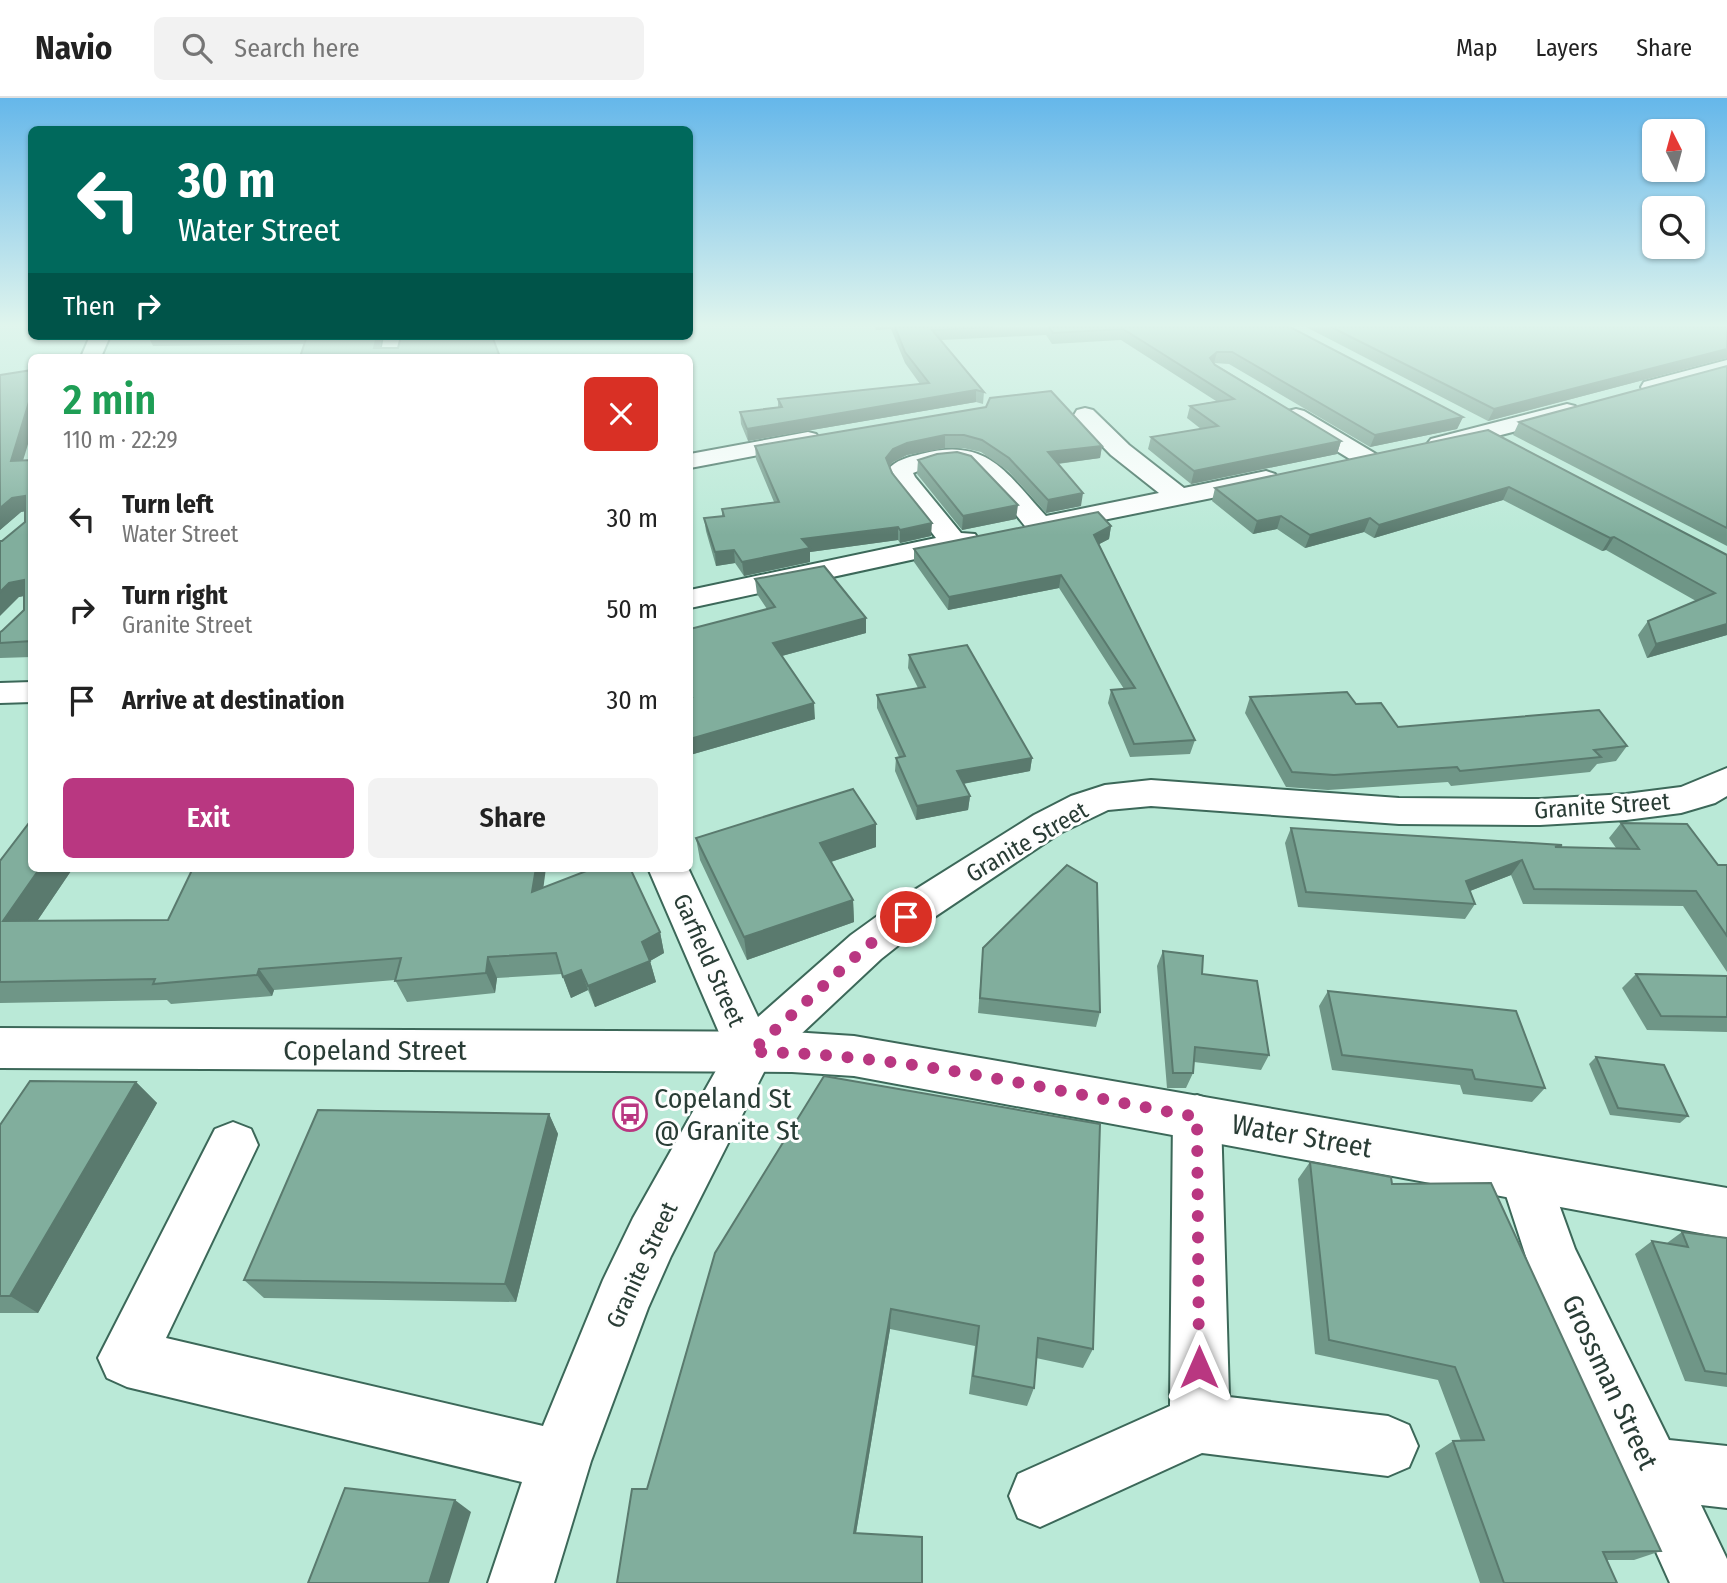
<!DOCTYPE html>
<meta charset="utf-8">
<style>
body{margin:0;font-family:"Fira Sans Condensed",sans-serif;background:#f2f2f2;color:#222;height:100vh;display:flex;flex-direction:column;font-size:26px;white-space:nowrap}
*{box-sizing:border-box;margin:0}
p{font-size:23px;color:#767676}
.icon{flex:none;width:38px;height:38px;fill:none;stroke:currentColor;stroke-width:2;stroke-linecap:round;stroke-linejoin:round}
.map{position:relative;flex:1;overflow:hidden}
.side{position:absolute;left:28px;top:256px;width:665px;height:518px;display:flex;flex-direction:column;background:#fff;border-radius:10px;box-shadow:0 2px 5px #0004}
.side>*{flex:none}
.top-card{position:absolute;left:28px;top:28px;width:665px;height:214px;border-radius:10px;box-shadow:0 2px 5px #0004;background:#00695c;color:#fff;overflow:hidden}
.needle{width:46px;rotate:354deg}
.tools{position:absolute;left:1642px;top:21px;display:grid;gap:14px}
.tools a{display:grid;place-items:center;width:63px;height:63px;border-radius:10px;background:#fff;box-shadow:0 2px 5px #0004;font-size:35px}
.pin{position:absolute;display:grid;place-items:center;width:60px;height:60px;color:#fff;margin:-30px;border:4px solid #fff;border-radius:50%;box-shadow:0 2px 7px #0007}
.me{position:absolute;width:77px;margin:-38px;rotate:0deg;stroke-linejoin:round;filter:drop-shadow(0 0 5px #0008)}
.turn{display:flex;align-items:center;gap:24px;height:147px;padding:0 35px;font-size:32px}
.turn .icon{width:91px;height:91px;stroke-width:2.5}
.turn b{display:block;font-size:49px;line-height:60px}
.then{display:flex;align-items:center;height:66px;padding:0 35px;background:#0003;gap:14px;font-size:26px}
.round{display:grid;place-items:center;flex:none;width:74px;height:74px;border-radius:10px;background:#f2f2f2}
.overview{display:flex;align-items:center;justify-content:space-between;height:119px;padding:0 35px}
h1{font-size:42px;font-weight:600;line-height:52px;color:#1e9e55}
.cta{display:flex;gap:14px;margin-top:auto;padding:14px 35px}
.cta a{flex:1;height:80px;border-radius:10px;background:#b93781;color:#fff;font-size:28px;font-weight:600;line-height:80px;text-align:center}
.cta a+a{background:#f2f2f2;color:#222}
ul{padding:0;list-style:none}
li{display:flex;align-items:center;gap:21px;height:91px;padding:0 35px}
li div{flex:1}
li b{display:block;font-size:26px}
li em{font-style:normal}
header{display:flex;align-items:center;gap:42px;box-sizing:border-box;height:98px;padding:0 35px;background:#fff;border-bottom:2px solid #e0e0e0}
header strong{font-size:33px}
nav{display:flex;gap:38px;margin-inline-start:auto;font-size:24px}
.search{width:490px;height:63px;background:#f2f2f2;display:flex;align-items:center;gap:18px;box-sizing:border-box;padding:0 24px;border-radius:10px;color:#767676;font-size:26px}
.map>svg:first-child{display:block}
</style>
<header>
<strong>Navio</strong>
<div class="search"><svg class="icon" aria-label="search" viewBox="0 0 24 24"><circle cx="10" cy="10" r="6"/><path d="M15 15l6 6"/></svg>Search here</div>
<nav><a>Map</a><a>Layers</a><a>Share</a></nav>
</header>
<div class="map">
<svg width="1727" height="1485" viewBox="0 0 1727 1485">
<rect width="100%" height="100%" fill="#bae9d7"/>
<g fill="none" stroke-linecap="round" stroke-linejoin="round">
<!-- minor casing -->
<g stroke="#3c6859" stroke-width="4">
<g id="minor">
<polygon points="90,238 110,238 101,259 81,259"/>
<polygon points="384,238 404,238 400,259 380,259"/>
<polygon points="1727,262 1727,275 1652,296 1644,294 1641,289 1644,284"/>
<polygon points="1567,306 1575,308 1578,313 1575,318 1439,353 1431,351 1427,346 1431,341"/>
<path d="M1085 310 1093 312 1129 347 1184 390 1266 373 1275 376 1279 381 1275 386 1266 389 1039 435 1029 433C1016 417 981 370 963 366 947 363 928 369 913 375L915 379 961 435 975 436 979 442 975 448 690 510V492L936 440 894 386 888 372C895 362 909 359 921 356 988 339 1005 374 1046 418L1159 395 1111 357 1077 322 1074 317 1077 312Z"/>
<polygon points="1296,311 1304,313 1376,356 1379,361 1376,366 1367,368 1358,366 1288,323 1285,318 1288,313"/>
<polygon points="808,334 816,336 820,341 816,346 690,370 690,356"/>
<polygon points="32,584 32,604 0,605 0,585"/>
<polygon points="1727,670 1727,698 1715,705 1681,715 1626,722 1540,727 1399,726 1151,708 1108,712 1060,735 933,820 881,861 767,968 671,1158 648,1210 591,1363 554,1485 488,1485 522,1384 127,1289 107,1280 98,1260 215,1031 233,1024 251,1031 258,1047 166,1240 543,1328 603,1182 633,1120 727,953 648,770 688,770 758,919 851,837 905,798 1034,717 1071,698 1105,687 1151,682 1399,700 1540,701 1626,696 1681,689"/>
<polygon points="1197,997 1214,1003 1221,1019 1229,1299 1388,1318 1409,1327 1418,1348 1409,1369 1388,1378 1202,1355 1040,1429 1018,1420 1009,1398 1018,1376 1170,1308 1173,1019 1180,1003"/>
<polygon points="1525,1055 1543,1062 1575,1151 1669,1342 1727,1348 1727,1410 1701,1407 1727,1461 1727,1485 1670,1485 1533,1180 1500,1079 1507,1062"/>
</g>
</g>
<!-- major casing -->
<g stroke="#3c6859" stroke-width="4">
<polygon id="major" points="0,930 792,934 854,938 1727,1090 1727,1140 854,978 792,974 0,970"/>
</g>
<!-- minor -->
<use href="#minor" fill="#fff" fill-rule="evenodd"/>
<!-- major -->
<use href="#major" fill="#fff" fill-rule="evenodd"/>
</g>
<!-- wall -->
<g fill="#6f9687">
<polygon points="875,229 1290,229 1463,319 1457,331 1370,349 1229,266 1214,265 1341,343 1337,356 1191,386 1148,351 1151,339 1201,331 1187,320 1190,308 1216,303 1121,242 1052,246 1046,237 941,242 984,294 983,306 976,304 748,343 741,326 740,314 778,309 778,301 920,286 905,265 891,231 876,232"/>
<polygon points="1306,229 1727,229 1727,260 1488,323"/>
<polygon points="148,238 382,238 380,250 305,246 153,248"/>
<polygon points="1727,268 1727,448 1513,337 1519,324"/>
<polygon points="0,277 23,362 32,362 32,559 0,560 0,534 2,533 24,512 24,498 19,499 2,443 25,424 25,413 21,414 0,432"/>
<polygon points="986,309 1102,348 1100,360 1058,366 1081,408 1046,415 1008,373 981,354 963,350 945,350 907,357 893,364 889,368 931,438 900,445 898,442 810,454 810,464 744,478 735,465 716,468 706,433 704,420 722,418 722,411 774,404 756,361 755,348"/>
<polygon points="1488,332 1727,457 1727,537 1647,560 1638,537 1648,523 1696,503 1606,452 1602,453 1503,402 1374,440 1364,434 1305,450 1277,431 1253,436 1212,403 1215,390"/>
<polygon points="918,362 1016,421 962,432 917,376"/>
<polygon points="1111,428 1109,441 1099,446 1195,642 1190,656 1130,659 1108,605 1111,592 1124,591 1059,490 948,512 914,464 914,451"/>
<polygon points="755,481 866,535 782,558 815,621 690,657 690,531 767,511 757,496"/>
<polygon points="909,557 1032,660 1030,673 963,686 970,698 968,712 916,722 895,673 896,660 899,659 877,610 877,597 918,590 908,570"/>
<polygon points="1250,599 1356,606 1398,629 1627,648 1616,663 1597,666 1590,674 1451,688 1448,684 1328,692 1286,689 1245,615"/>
<polygon points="1621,725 1718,767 1727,767 1727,874 1683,808 1523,806 1511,777 1470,793 1475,806 1465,821 1298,809 1285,745 1291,730 1560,750 1616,750 1609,740"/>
<polygon points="876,726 876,749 831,764 853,802 854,824 747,862 700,762 696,740"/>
<polygon points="0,763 32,770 73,770 37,823 168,822 543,790 660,834 664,855 650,863 656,884 595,909 588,892 571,900 562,876 497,880 495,895 407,904 395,882 274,892 272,898 171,906 167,902 0,905"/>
<polygon points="983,850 1100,914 1096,929 978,915"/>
<polygon points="1163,853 1202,876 1269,957 1261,972 1194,964 1193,975 1186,990 1167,990 1157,868"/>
<polygon points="1636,876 1727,878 1727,934 1647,932 1622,890"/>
<polygon points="1328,893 1545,990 1532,1004 1463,996 1460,987 1332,972 1319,908"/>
<polygon points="1596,959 1688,1018 1680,1025 1610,1017 1589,966"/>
<polygon points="136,984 157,1005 38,1215 0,1215 0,1027"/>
<polygon points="549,1016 558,1036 516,1204 264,1200 244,1182"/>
<polygon points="1310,1064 1392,1086 1661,1453 1634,1462 1607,1462 1617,1485 1480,1485 1435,1355 1453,1343 1461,1343 1438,1282 1315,1256 1298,1081"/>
<polygon points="1682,1134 1727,1140 1727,1289 1685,1283 1635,1156 1652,1143 1667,1145"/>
<polygon points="715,1155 1093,1251 1083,1270 1036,1260 1034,1290 1027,1308 969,1296 975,1248 890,1231 856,1435 647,1391"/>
</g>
<!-- shaded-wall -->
<g fill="#5a7a6e">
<polygon points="377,238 382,238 378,259 374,250"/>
<polygon points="1727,251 1727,260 1488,323 1494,311"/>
<polygon points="1217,254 1214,265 1210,260"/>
<polygon points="976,292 976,304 748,343 747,331"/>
<polygon points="32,294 32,333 19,376 11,363"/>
<polygon points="1463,319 1457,331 1370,349 1375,337"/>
<polygon points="945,337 945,350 907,357 893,364 886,373 886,360 893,351 907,345"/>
<polygon points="1341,343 1337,356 1191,386 1194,373"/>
<polygon points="1102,348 1100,360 1047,367 1048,354"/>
<polygon points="1509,389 1503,402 1374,440 1379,427"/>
<polygon points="1083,395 1081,408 1046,415 1048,402"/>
<polygon points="25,398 32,412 21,414 0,432 0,410 12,400"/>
<polygon points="1018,407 1016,421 962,432 963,418"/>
<polygon points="1281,418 1277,431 1253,436 1257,423"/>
<polygon points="1370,420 1364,434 1305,450 1310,437"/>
<polygon points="932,425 931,438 900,445 900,432"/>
<polygon points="1111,428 1109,441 1092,450 1094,437"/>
<polygon points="898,429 898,442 810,454 810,464 744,478 742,464 802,441"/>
<polygon points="1614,439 1606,452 1602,453 1610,440"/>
<polygon points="734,452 735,465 716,468 715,454"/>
<polygon points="1061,477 1059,490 948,512 949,499"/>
<polygon points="24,482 32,496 19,499 0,518 0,494 9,485"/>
<polygon points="866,520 866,535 774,560 773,545"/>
<polygon points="1727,526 1727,537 1647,560 1656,546"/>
<polygon points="814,605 815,621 690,657 690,641"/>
<polygon points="1032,660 1030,673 956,687 957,673"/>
<polygon points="970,698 968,712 916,722 917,708"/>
<polygon points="876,726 876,749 821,767 820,745"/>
<polygon points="1522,762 1511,777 1457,798 1466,783"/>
<polygon points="40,770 73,770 23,844 3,823"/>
<polygon points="536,770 546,770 540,815 532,794"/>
<polygon points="853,802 854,824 747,862 744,839"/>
<polygon points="660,834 664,855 650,863 656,884 595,909 588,888 642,844"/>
<polygon points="488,859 497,880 495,895 486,875"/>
<polygon points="259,871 274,892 272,898 257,877"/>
<polygon points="581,872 588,892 571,900 563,879"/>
<polygon points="136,984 157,1005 38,1215 10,1198"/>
<polygon points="549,1016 558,1036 516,1204 505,1186"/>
<polygon points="891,1211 890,1231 854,1447 854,1435"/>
<polygon points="455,1402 471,1414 449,1485 429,1485"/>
</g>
<!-- building -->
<g fill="#81ae9d" stroke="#5a7a6e" stroke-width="2">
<polygon points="895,229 993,229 932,232 984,294 976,292 747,331 740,314 782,309 778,301 929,285 905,254"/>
<polygon points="1049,229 1290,229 1463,319 1375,337 1232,254 1217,254 1210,260 1215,267 1341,343 1194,373 1151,339 1218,328 1190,308 1234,301 1123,231 1053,235"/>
<polygon points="1331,229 1727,229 1727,251 1494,311"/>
<polygon points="307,238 377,238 374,250 398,250 401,238 492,238 500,259 300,259"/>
<polygon points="1727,268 1727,430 1519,324"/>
<polygon points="32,272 32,294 11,363 32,362 32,543 0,545 0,534 2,533 24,512 24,482 9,485 0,494 0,443 2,443 25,424 25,398 12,400 0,410 0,277"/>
<polygon points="1051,293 1102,348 1048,354 1083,395 1048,402 1009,360 982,342 964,337 945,337 907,345 893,351 886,360 892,375 932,425 900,432 898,429 802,441 810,450 742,464 734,452 715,454 704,420 724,418 722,411 779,404 755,348 986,309 990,300"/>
<polygon points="1488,332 1727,457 1727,526 1656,546 1648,523 1715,495 1614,439 1610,440 1509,389 1379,427 1370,420 1310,437 1281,418 1257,423 1215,390"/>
<polygon points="957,354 971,358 1018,407 963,418 918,362 937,356"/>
<polygon points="1098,414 1111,428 1094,437 1195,642 1134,646 1111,592 1135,590 1061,477 949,499 914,451"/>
<polygon points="824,468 866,520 773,545 814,605 690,641 690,599 692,599 690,594 690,531 775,509 755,481"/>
<polygon points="967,547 1032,660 957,673 970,698 917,708 896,660 905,658 877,597 925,589 909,557"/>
<polygon points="1347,594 1356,606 1381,605 1398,629 1599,612 1627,648 1594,652 1601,659 1460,673 1457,669 1334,677 1292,674 1250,599"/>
<polygon points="853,691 876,726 820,745 853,802 744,839 696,740"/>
<polygon points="32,721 32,770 40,770 3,823 168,822 193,770 536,770 532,794 594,770 630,770 660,834 642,844 650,863 588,888 581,872 563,879 556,855 488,859 486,875 395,883 401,860 259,871 257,877 153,886 155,881 0,884 0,763"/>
<polygon points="1621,725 1687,726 1718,767 1727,767 1727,838 1696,793 1534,791 1522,762 1466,783 1475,806 1306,794 1291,730 1562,747 1555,749 1639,751"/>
<polygon points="1067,767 1097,785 1100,914 980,900 983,850"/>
<polygon points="1163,853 1203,858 1202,876 1257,883 1269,957 1195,949 1193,975 1173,975"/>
<polygon points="1636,876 1727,878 1727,919 1661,918"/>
<polygon points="1328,893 1516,913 1545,990 1475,981 1472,972 1342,957"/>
<polygon points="1596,959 1664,967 1688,1018 1618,1010"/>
<polygon points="824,978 1100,1026 1093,1251 1038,1240 1034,1290 973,1278 979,1228 891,1211 854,1435 922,1439 922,1485 617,1485 632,1391 647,1391 715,1155"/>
<polygon points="30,983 136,984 10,1198 0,1198 0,1027"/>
<polygon points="318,1012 549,1016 505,1186 244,1182"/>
<polygon points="1310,1064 1391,1079 1392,1086 1491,1085 1661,1453 1603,1454 1617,1485 1504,1485 1453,1343 1484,1342 1455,1269 1329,1242"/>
<polygon points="1682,1134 1727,1140 1727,1276 1705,1273 1652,1143 1688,1149"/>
<polygon points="345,1390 455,1402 429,1485 308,1485"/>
</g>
<!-- sky -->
<linearGradient id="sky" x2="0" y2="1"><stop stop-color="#65b7ea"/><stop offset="0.52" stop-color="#e0f5ed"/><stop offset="1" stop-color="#e0f5ed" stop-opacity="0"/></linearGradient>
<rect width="1727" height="437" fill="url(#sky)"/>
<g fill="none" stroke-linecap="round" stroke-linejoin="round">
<!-- route -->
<path stroke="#b93781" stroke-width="12" stroke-dasharray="0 21.6" d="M906 819 866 849 751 954C901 955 1049 992 1197 1019L1199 1269"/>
</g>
<!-- icons -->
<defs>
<g id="bus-ring" transform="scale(1.75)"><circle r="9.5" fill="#fefefe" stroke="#b93781" stroke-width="1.5"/><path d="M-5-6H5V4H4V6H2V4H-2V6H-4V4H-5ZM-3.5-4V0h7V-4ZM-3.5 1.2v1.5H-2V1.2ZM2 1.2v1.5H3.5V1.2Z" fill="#b93781"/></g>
</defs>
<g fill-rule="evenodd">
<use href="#bus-ring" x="630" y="1016"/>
</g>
<g text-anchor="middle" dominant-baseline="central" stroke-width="6" stroke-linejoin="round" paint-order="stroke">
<!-- street labels -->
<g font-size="24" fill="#293c35" stroke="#fefefe">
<text transform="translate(1602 708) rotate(-4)">Granite Street</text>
<text transform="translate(1027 744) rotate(-30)">Granite Street</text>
<text transform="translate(709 862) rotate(66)">Garfield Street</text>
<text transform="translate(642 1167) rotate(-65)">Granite Street</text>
</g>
<!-- near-street labels -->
<g font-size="28" fill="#293c35" stroke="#fefefe">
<text x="375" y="952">Copeland Street</text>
<text transform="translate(1302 1038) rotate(10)">Water Street</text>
<text transform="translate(1610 1284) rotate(65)">Grossman Street</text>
</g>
<!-- near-poi labels -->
<g font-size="28" fill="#293c35" stroke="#fefefe" text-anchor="start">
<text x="654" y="1000">Copeland St<tspan x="654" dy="32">@ Granite St</tspan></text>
</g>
</g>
</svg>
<div class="tools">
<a><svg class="needle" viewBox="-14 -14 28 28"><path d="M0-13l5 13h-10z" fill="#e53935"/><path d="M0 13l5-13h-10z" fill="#767676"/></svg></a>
<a><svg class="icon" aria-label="search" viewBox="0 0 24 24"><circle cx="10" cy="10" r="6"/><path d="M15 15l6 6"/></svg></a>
</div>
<div class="pin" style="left:906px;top:819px;background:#d93025"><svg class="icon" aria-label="arrive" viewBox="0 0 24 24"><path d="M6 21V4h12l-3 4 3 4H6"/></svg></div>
<svg class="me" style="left:1199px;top:1269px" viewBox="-20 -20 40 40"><path d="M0-17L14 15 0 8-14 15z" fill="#b93781" stroke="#fff" stroke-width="4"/></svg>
<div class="top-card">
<div class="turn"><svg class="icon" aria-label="left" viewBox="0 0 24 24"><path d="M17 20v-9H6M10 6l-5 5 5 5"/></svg><div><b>30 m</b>Water Street</div></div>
<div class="then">Then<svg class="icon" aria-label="right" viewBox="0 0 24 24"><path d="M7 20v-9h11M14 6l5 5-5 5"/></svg></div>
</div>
<section class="side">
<div class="overview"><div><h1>2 min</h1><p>110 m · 22:29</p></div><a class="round" style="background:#d93025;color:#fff"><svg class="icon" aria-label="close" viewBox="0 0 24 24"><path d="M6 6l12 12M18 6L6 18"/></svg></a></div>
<ul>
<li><svg class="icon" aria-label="left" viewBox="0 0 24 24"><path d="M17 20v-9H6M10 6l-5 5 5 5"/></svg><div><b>Turn left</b><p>Water Street</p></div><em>30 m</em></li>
<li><svg class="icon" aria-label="right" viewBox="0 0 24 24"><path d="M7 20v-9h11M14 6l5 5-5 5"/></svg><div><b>Turn right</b><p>Granite Street</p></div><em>50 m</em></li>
<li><svg class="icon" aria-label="arrive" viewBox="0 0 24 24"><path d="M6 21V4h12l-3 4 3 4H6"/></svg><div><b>Arrive at destination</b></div><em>30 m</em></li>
</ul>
<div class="cta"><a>Exit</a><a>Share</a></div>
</section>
</div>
